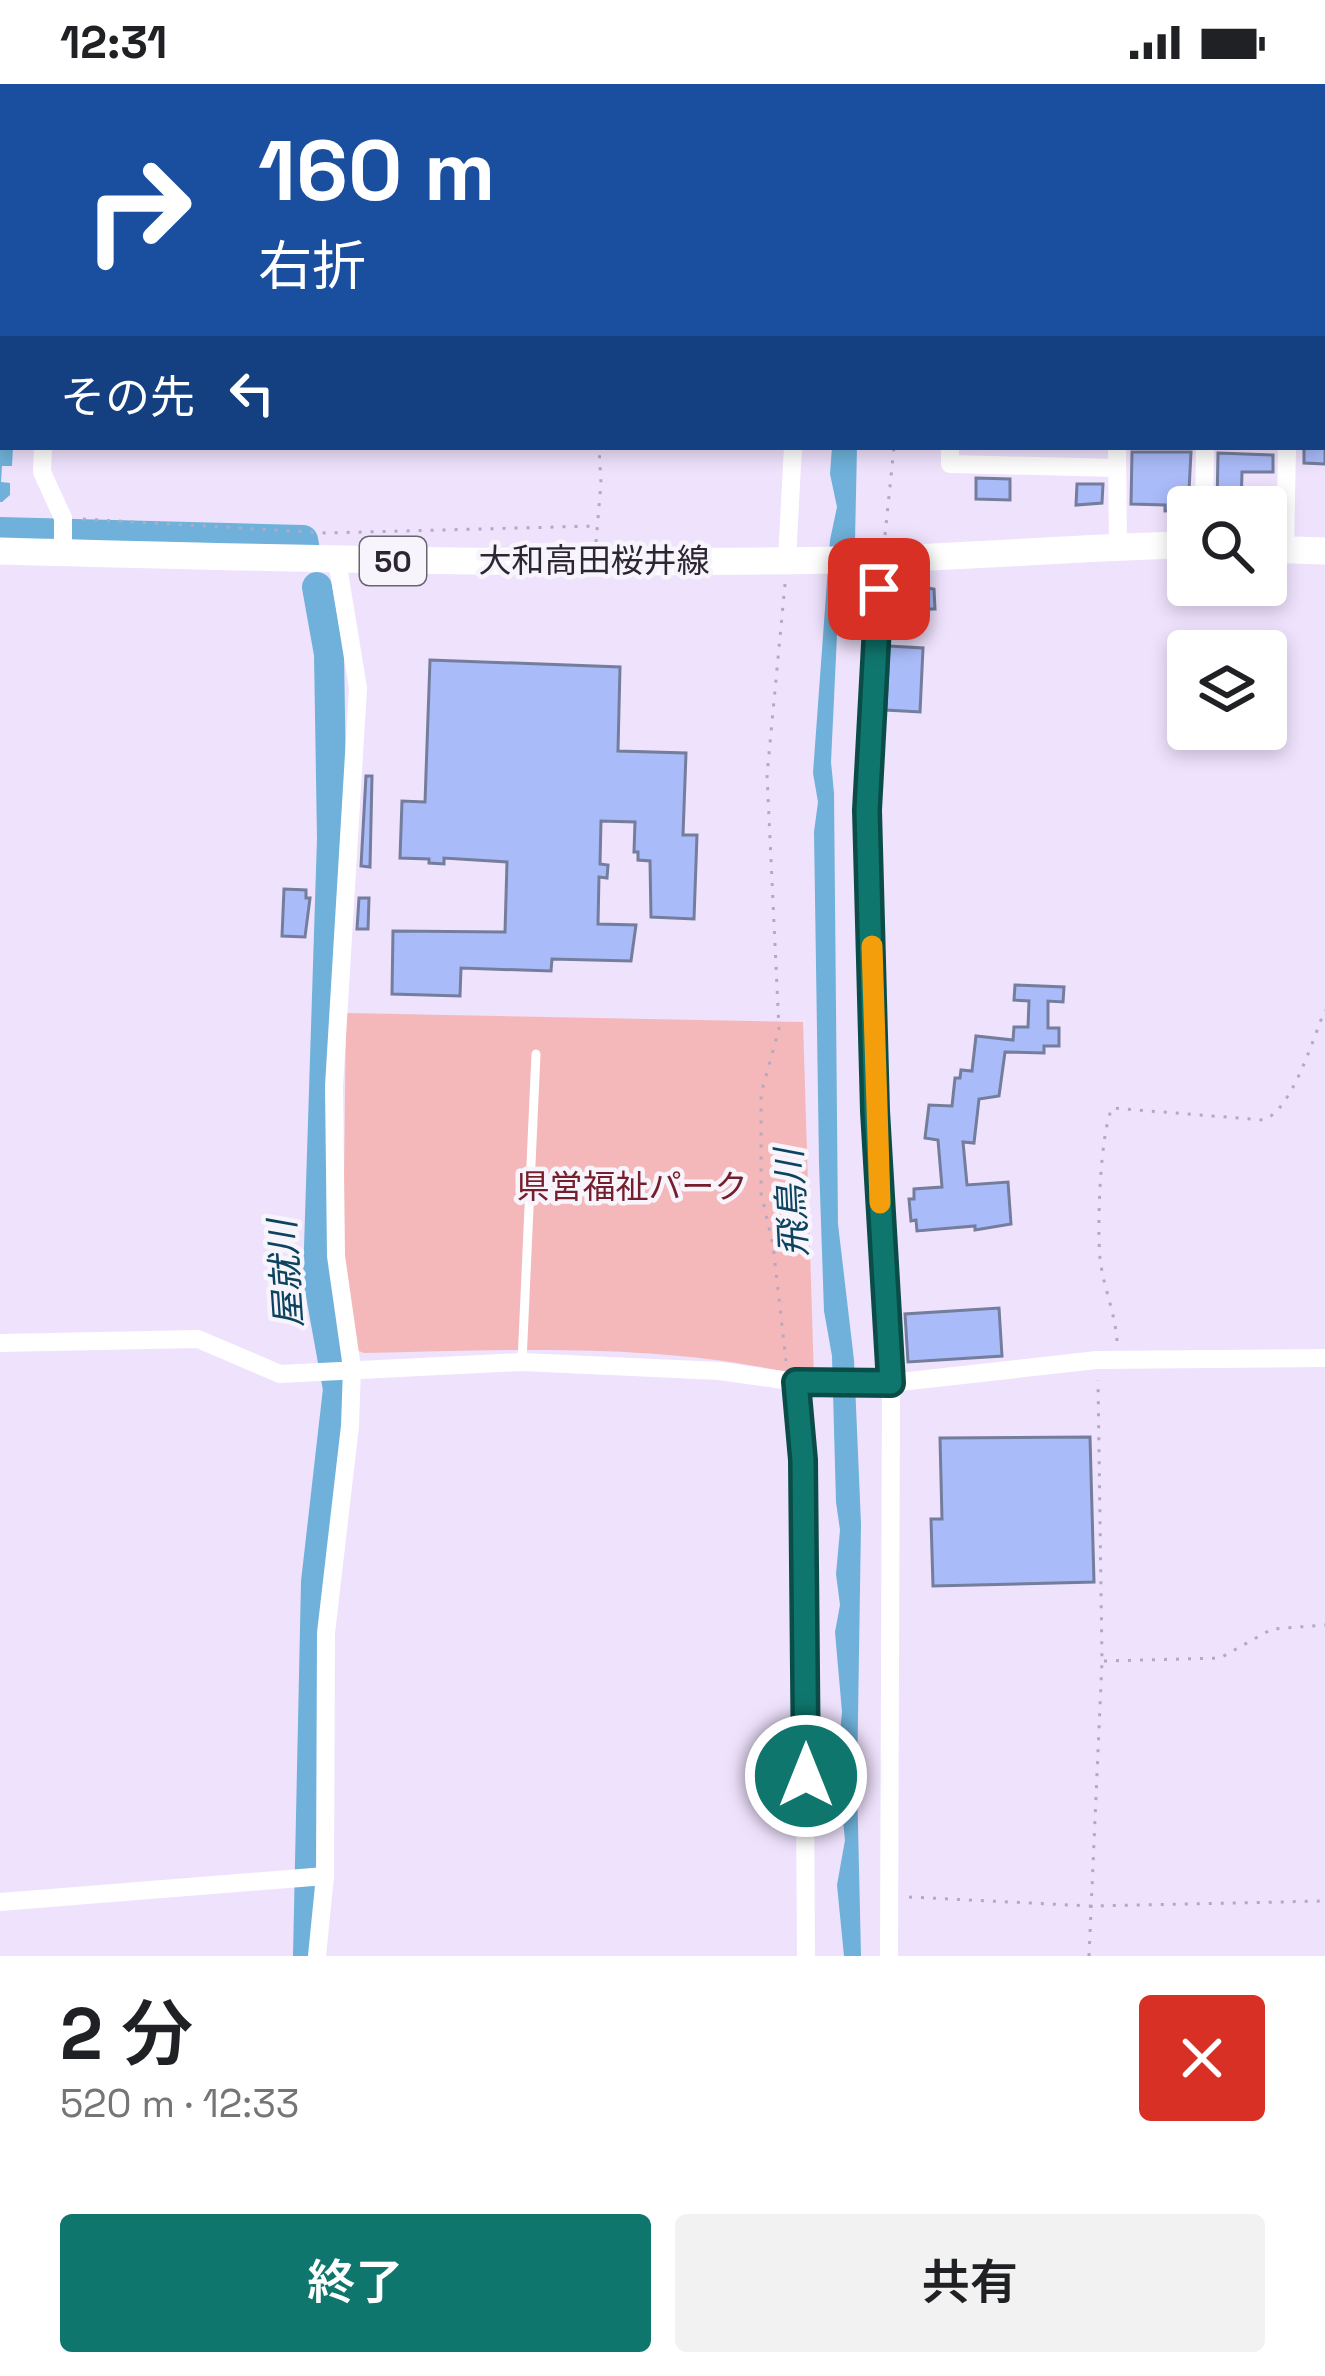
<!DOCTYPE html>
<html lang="ja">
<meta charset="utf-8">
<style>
body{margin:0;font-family:"Space Grotesk","Noto Sans JP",sans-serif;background:#f2f2f2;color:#202124;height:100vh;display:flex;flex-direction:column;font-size:45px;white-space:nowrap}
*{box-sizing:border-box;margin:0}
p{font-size:39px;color:#757577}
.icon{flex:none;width:66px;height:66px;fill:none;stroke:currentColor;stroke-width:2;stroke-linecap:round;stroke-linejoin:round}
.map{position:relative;height:1872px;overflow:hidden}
.side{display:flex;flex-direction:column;background:#fff;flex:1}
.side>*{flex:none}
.hud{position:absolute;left:0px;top:0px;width:1326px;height:366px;box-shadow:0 6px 18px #0003;background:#1a4fa0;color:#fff;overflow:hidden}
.buttons{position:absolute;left:1167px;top:402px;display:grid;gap:24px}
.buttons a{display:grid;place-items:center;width:120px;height:120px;border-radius:12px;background:#fff;box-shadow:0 6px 18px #0003;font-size:60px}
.pin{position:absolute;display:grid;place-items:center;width:102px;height:102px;color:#fff;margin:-51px;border-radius:24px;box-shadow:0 6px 18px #0006}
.me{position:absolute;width:132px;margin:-66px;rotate:0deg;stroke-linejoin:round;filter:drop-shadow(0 0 9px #0008)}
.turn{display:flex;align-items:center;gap:42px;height:252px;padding:0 60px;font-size:54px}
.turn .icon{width:156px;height:156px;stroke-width:2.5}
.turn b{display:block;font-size:84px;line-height:102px}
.then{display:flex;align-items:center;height:114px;padding:0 60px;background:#0003;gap:24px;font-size:45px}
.round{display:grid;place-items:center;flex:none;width:126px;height:126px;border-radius:12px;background:#f2f2f2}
.summary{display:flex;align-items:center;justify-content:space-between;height:204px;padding:0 60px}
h1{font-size:72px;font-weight:600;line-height:90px}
.primary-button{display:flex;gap:24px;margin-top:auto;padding:24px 60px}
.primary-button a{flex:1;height:138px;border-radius:12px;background:#0f766e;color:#fff;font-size:48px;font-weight:600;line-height:138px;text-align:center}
.primary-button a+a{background:#f2f2f2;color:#202124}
.status{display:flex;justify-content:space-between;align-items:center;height:84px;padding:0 60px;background:#fff;direction:ltr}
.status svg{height:33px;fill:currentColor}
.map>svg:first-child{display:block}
</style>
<div class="status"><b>12:31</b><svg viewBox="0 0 49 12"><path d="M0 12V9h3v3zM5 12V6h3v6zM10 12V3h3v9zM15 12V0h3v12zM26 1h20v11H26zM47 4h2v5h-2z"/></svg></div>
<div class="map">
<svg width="1325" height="1872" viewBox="0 0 1325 1872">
<rect width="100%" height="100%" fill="#efe2fd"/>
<!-- green -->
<path fill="#f4b8ba" d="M346 929 803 938 814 1295C674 1257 508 1266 364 1269L354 1265 343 1176Z"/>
<!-- water -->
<g fill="#6fb1da">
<polygon points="617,0 809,0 617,3"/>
<polygon points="0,193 3,193 3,363 13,363 12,382 2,382 1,398 10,399 10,411 2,418 0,418"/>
<polygon points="832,363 857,363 855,457 837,551 831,678 834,709 838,1140 854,1276 861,1440 857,1698 861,1872 844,1872 837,1801 845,1756 837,1679 842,1628 835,1548 840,1521 836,1490 840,1446 836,1418 832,1272 824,1227 819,1079 814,748 818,718 813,689 830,456 837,423 830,390"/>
</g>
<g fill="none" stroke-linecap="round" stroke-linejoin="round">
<!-- river -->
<g stroke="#6fb1da" stroke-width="30">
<polyline points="0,448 303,456 304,461"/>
<polyline points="308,1872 316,1498 338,1305 318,1195 332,755 329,570 317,503"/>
</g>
</g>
<!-- building -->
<g fill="#aabbf9" stroke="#747d9c" stroke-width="3">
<polygon points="1304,363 1325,363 1325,380 1304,379"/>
<polygon points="1132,368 1191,368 1188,426 1165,427 1165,421 1131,420"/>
<polygon points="1218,369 1273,371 1273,388 1242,388 1241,423 1217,423"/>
<polygon points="976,394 1010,395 1010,416 976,415"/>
<polygon points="1077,400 1103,400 1102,419 1076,421"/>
<polygon points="910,497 926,498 926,504 934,505 935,525 928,525 927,536 895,532 896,501 910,502"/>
<polygon points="889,562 923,564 920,628 886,626"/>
<polygon points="430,576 620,583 618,667 686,669 683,751 697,751 694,835 651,833 650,777 638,776 638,768 634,768 635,738 601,737 600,780 608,781 607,794 599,793 598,840 636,841 631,877 552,875 551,887 461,884 460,912 392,910 393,847 505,848 507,778 444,774 444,780 429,779 429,775 400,774 402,717 425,718"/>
<polygon points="366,692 372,692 370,783 361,782"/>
<polygon points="284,805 306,806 306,814 310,814 305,853 282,852"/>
<polygon points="359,814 369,814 368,845 357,845"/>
<polygon points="1015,901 1064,903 1063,918 1048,917 1048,944 1059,944 1059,962 1044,962 1044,969 1005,968 999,1012 979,1015 974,1059 963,1058 967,1101 1008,1098 1011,1140 975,1146 975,1142 917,1147 916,1136 911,1137 909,1115 914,1115 914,1105 942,1103 938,1056 925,1054 929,1021 952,1022 955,994 960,994 961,986 972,987 976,952 1013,956 1014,943 1028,943 1029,917 1014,916"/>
<polygon points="999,1224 1002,1272 908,1278 905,1230"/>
<polygon points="1090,1353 1094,1498 933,1502 931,1435 942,1435 940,1354"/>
</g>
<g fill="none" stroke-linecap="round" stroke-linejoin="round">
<!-- path -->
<g stroke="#b4a9c0" stroke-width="3" stroke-dasharray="3 9" stroke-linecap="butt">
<polyline points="586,3 586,0"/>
<polyline points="919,3 920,0"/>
<polyline points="83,435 325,449 596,442"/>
<polyline points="885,451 894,363"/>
<polyline points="596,458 601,399 599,363"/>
<polyline points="785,500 767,691 779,945 761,1010 761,1109 773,1161 786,1277"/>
<path d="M1117 1257C1115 1228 1103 1202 1100 1174 1097 1142 1100 1051 1112 1024L1263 1036C1292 1027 1313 954 1325 926"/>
<polyline points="1104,1577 1220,1574 1272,1545 1325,1541"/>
<polyline points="909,1813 1090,1822 1325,1817"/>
<polyline points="1089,1872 1102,1577 1098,1296"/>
</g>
<!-- service -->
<polyline stroke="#fff" stroke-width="9" points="522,1278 536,970"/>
<!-- minor -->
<g stroke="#fff" stroke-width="18">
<polyline points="48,3 48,0"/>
<polyline points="821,3 821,0"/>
<polyline points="959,3 959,0"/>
<polyline points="1038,3 1038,0"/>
<polyline points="1127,3 1127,0"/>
<polyline points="1213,3 1213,0"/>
<polyline points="1295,3 1296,0"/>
<polyline points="1323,122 1325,122"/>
<polyline points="43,363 42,388 63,434 63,469"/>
<polyline points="950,363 950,380 1117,384"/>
<polyline points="1117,363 1118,463"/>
<polyline points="1204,423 1205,363"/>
<polyline points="1285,466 1287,363"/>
<polyline points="787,475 793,363"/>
<polyline points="882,475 871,613 867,726 875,1027 891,1299 889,1872"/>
<polyline points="0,1259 198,1255 280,1290 522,1278 720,1287 804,1299 891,1299 1097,1276 1325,1274"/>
<polyline points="796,1298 803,1376 806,1872"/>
<polyline points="0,1818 325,1792"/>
<polyline points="317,1872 325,1792 326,1549 350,1342 352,1284 336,1172 334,1002 358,604 337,476"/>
</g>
<!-- primary -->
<g stroke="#fff" stroke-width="27">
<polyline points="1266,465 1325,467"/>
<path d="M0 467C293 475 587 482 880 475 983 472 1085 463 1188 461"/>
</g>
</g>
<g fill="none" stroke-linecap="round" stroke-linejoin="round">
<!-- route casing -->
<g stroke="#0a4d48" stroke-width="30">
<polyline id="route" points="806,1692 803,1376 796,1298 891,1299 875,1027 867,726 879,505"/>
</g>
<!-- route -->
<use href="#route" stroke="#0f766e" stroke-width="21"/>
<!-- slow -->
<polyline stroke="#f59e0b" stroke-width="21" points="872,862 880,1119"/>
</g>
<g text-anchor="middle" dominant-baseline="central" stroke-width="9" stroke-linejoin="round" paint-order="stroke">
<!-- shield labels -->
<rect fill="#f7f4fb" stroke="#69646f" stroke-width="3" x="360" y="453" width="66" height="48" rx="9"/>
<g font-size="30" font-weight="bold" fill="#2c2633">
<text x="393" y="477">50</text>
</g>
<!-- street labels -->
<g font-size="33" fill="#2c2633" stroke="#f7f4fb">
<text x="594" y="477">大和高田桜井線</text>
</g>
<!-- park labels -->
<g font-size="33" fill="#761f2c" stroke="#f7f4fb">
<text x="632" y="1103">県営福祉パーク</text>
</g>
<!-- water labels -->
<g font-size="36" font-style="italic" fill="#0c435f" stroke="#f7f4fb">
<text transform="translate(792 1119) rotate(-93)">飛鳥川</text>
<text transform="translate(286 1190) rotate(-94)">屋就川</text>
</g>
</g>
</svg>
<div class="buttons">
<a><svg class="icon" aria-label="search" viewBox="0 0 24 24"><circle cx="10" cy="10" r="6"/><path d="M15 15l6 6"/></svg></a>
<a><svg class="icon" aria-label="layers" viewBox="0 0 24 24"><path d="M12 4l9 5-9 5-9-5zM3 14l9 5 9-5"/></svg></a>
</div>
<div class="pin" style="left:879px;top:505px;background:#d93025"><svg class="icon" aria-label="arrive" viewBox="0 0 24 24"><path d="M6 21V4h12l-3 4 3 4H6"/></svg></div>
<svg class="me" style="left:806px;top:1692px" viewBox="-20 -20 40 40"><circle r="17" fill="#0f766e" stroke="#fff" stroke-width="3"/><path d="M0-11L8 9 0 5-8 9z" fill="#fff"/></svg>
<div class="hud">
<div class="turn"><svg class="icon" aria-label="right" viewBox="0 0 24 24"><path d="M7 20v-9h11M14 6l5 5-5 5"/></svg><div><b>160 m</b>右折</div></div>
<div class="then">その先<svg class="icon" aria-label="left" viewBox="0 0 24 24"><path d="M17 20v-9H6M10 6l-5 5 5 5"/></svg></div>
</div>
</div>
<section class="side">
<div class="summary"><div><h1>2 分</h1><p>520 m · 12:33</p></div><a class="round" style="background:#d93025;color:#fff"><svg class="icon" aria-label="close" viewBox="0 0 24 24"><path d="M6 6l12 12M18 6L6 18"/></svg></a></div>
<div class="primary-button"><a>終了</a><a>共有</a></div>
</section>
